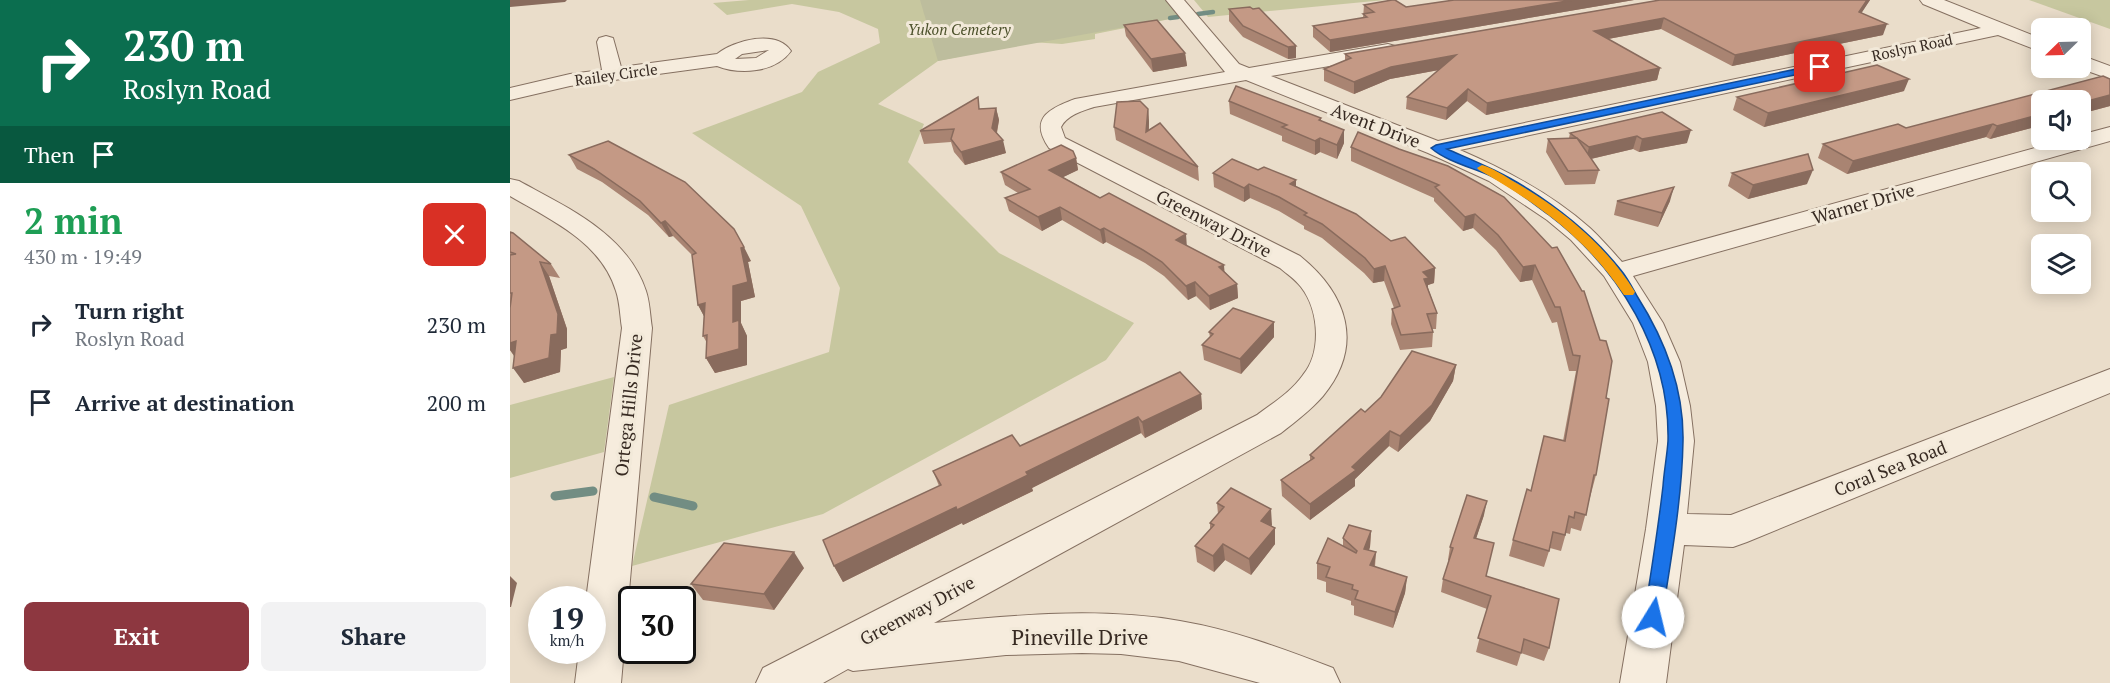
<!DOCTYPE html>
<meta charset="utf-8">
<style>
body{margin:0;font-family:"PT Serif",serif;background:#f2f2f3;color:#1f2937;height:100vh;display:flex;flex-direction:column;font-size:22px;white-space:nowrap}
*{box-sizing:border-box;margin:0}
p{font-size:20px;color:#747a83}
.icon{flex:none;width:33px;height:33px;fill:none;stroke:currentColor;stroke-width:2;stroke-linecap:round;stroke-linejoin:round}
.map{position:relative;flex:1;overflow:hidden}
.side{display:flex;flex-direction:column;background:#fff;width:510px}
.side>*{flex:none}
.banner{background:#0b6e4f;color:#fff;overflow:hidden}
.needle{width:39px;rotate:247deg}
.tools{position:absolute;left:1521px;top:18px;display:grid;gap:12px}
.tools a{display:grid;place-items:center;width:60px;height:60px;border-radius:9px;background:#fff;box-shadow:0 3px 15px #0003;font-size:30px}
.speed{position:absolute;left:18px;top:586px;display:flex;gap:12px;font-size:30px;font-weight:700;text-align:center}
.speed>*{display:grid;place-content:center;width:78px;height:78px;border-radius:50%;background:#fff;box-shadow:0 3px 15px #0003;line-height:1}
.speed small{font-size:15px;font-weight:400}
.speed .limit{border:3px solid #111;border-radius:9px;background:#fff;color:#111}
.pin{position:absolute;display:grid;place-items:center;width:51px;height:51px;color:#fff;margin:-26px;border-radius:12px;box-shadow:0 3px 9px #0006}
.me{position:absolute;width:66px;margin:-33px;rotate:9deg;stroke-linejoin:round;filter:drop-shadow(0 0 4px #0008)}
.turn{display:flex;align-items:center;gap:21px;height:126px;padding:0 24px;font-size:27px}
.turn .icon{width:78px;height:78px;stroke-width:2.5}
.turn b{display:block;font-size:42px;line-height:51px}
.then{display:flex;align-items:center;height:57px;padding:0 24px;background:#0003;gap:12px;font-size:22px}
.round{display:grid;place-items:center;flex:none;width:63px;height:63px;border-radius:9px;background:#f2f2f3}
.overview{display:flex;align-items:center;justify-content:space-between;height:102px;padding:0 24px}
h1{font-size:36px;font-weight:700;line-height:45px;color:#1e9e55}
.button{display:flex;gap:12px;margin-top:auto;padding:12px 24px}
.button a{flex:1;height:69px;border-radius:9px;background:#8d3740;color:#fff;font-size:24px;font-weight:700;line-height:69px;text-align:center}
.button a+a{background:#f2f2f3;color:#1f2937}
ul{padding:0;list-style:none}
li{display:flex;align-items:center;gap:18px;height:78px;padding:0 24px}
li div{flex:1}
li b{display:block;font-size:22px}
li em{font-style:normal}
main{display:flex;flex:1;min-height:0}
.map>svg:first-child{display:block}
</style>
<main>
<section class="side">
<div class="banner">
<div class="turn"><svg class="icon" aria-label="right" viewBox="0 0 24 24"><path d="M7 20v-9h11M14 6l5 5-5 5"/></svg><div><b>230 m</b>Roslyn Road</div></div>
<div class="then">Then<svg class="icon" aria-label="arrive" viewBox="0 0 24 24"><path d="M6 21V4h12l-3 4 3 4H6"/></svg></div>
</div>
<div class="overview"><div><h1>2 min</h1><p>430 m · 19:49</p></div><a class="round" style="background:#d93025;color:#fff"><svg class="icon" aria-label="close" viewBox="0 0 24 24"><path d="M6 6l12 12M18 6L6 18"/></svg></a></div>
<ul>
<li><svg class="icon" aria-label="right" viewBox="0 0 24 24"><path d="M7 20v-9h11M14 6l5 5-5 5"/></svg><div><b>Turn right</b><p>Roslyn Road</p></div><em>230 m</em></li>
<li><svg class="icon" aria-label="arrive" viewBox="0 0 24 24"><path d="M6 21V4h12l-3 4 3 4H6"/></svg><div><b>Arrive at destination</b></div><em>200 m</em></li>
</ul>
<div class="button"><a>Exit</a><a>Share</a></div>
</section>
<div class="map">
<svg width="1600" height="683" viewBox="0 0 1600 683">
<rect width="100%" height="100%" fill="#eaddca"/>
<!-- green -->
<g fill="#c7c79f">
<polygon points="239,0 656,0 670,17 585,34 585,39 552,44 520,42 428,61 368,104 414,124 398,162 489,253 624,323 596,360 313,514 122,566 159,405 319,352 330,288 291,206 182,133 292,92 308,72 370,43 368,29 329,12 282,4 217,15 203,3"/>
<polygon points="684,0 875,0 698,17"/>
<polygon points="1519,0 1600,0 1600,29"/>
<polygon points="104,377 94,452 0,478 0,405"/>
</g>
<!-- cemetery -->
<polygon fill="#bdbd9d" points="410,0 656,0 670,17 428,61"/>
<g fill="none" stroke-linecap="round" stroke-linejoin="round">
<!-- stream-far1 -->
<g stroke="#728d83" stroke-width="4.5">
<polyline points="688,14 703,12"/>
<polyline points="660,18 668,17"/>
</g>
<!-- stream -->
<g stroke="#728d83" stroke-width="9">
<polyline points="45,496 83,491"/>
<polyline points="144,497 183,506"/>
</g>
<!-- minor casing -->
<g stroke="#857061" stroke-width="2">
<g id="minor">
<path d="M656 0H674L729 64 739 68 878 44 885 46 888 50 885 54 878 56 761 76 928 141 1471 28 1413 4 1410 0H1434L1532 39V52L1488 35 950 150C996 170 1042 194 1080 228 1091 238 1101 250 1112 262L1554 140H1570V135L1600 127V141L1123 276 1153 323 1170 362 1180 406 1184 441 1177 514 1221 515 1600 369V393L1237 542 1223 547 1174 545 1156 683H1110L1136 529 1148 441 1146 406 1138 362 1123 323 1094 276 1061 240 1037 220 979 181 918 153 736 80 584 107C572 111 557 115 551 127L555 138 790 256C837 294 855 345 813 396 801 410 786 421 771 433L424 623C505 615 589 607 670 621 723 630 774 649 823 668L830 683H750L669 661 611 654 572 653 496 655 343 671 338 669 313 683H246L253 668 747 415C763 403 781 392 793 375 812 352 809 310 791 287 785 279 777 274 770 268L539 148C519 119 538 109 565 99L715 72Z"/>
<path d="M96 36 103 38 111 67 207 54C225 40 266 29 281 51 265 73 230 75 207 66L60 86 0 100V88L60 74 92 70 87 42 89 38ZM259 50 246 58 225 59 232 54Z"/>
<polygon points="1570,55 1600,66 1600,79 1569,68"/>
<path d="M0 179 9 181C58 208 117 234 136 291 140 303 140 316 142 328L111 683H65L69 651H82V600H76L112 328C110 316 110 303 106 291 91 242 41 220 0 196Z"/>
</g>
</g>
<!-- minor -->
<use href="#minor" fill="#f6ecdd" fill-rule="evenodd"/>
</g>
<!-- wall -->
<g fill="#a98472">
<polygon points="944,0 1124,0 820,52 803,37 803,26 853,18 854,5 896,7"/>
<polygon points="1150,0 1360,0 1351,13 1373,35 1222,66 1151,29 1098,39 1150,68 1147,80 976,115 957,101 936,120 896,109 897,97 929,70 880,79 844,94 814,81 814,69 835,61 835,54"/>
<polygon points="719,9 743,9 786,46 786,58 778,59 733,37 719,21"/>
<polygon points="614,25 675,53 677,66 643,72 616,36"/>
<polygon points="1600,79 1600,106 1570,114 1570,100 1532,100 1532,125 1480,139 1476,137 1337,174 1308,158 1313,144 1396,128"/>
<polygon points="1394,91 1254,127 1223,110 1227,97"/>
<polygon points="719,101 811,118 811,120 834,143 827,159 810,152 805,155 772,141 772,136 720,114"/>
<polygon points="486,108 489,120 487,133 496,153 455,165 444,152 441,142 414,144 410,131 471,109"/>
<polygon points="638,109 639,122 639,130 688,167 689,181 606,140 604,127"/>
<polygon points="1152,112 1177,143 1129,152 1123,149 1081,159 1089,170 1085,184 1055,185 1036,152 1038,139 1059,138 1060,133"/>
<polygon points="98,141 241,261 238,262 245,297 231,301 231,323 237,336 237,365 205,373 196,358 197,343 193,336 194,316 188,305 182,255 163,236 159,237 138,215 92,182 67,169 59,155"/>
<polygon points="841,147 994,197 1096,398 1086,475 1071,531 1061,528 1060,534 1056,533 1051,551 1040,548 1034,567 999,556 1003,540 1021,491 1053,441 1066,371 1059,371 1047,322 1042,323 1022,280 1010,282 986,250 963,228 953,231 924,201 924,198 841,161"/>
<polygon points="566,158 568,170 553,177 677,246 715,272 727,284 728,298 700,310 686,296 678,300 654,276 635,263 596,242 593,244 552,220 532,231 499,211 495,198 508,193 495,185 491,172"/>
<polygon points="703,173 786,186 881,241 925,268 924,283 918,285 918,288 927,313 926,329 922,329 923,332 922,347 890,350 881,324 882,309 884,308 874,281 863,283 854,273 812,238 794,229 794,226 769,211 740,198 734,202 704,187"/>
<polygon points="1222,173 1297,184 1238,199 1218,186"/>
<polygon points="1107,201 1160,201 1148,227 1104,215"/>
<polygon points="0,232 41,264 50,278 39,276 57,329 57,348 51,350 50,372 14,383 4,356 0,350"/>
<polygon points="764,322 764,337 731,374 694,360 692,345 700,337 699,332"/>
<polygon points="946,365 943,381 920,421 888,452 879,446 845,479 845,486 800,520 772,496 771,480 800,460 800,455 855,412"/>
<polygon points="691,394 692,409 635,438 631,433 522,488 523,491 453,525 452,523 333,582 324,566 429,486 423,471"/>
<polygon points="707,503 762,525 761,526 765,528 765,544 741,575 715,560 704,572 687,562 685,546 700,530 700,523 708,514"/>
<polygon points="974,515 966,538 977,576 1039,648 1034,661 1011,653 1007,666 966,652 977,609 931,592 933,579 939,561 938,560 940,547"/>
<polygon points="861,531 860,547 859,550 866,552 865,567 897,577 895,593 883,628 844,615 844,606 841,605 841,601 816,592 816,582 807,579 807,563 833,546 833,538"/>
<polygon points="294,568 264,610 193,600 181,584"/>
</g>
<!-- shaded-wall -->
<g fill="#896b5d">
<polygon points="0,0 57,0 55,2 0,7"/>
<polygon points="1063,0 1124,0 820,52 820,40"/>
<polygon points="1357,0 1360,0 1345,23 1349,12"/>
<polygon points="1154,18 1151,29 1082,42 1084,31"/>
<polygon points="1377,24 1373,35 1222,66 1225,55"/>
<polygon points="786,46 786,58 778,59 778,47"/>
<polygon points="675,53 677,66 643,72 641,59"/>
<polygon points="946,55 945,67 880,79 844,94 844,82 881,67"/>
<polygon points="1150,68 1147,80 976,115 977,103"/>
<polygon points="1399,79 1394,91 1254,127 1258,113"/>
<polygon points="958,89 957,101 936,120 937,108"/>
<polygon points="1600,95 1600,106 1570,114 1570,103"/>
<polygon points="486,108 489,120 485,141 482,128"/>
<polygon points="638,109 639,122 638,145 636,132"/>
<polygon points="1532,114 1532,125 1480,139 1487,126"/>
<polygon points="1483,124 1476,137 1337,174 1343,161"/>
<polygon points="834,130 834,143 827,159 827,145"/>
<polygon points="1181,130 1177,143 1129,152 1132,139"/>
<polygon points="1127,136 1123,149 1076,160 1079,147"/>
<polygon points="810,138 810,152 805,155 805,141"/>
<polygon points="493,140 496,153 455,165 451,152"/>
<polygon points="566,158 568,170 541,183 539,170"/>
<polygon points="1303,170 1297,184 1238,199 1243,185"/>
<polygon points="786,180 786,194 780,184"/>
<polygon points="739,184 740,198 734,202 734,188"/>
<polygon points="1164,187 1160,201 1148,227 1152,213"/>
<polygon points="550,207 552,220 532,231 528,217"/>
<polygon points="965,214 963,228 953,231 955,217"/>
<polygon points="155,221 163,236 159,237 151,223"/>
<polygon points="594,228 596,242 593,244 590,230"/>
<polygon points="676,234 677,248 666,240"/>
<polygon points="234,247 241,261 238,262 245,297 231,301 231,323 237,336 237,365 205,373 196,358 223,322 223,286 231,248"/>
<polygon points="30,262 39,276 57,329 57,348 51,350 50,372 14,383 3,368 41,335"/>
<polygon points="714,265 715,279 709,267"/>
<polygon points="1025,265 1022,280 1010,282 1013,267"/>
<polygon points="875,266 874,281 863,283 864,269"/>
<polygon points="925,268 924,283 918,285 917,293 913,272"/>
<polygon points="685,282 686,296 678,300 676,286"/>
<polygon points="727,284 728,298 700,310 699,296"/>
<polygon points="195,303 196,320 188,305"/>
<polygon points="764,322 764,337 731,374 730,359"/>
<polygon points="6,341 6,358 0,350 0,343"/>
<polygon points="946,365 943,381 920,421 888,452 890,436"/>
<polygon points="691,394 692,409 635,438 632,422"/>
<polygon points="628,417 631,433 522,488 523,491 453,525 452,523 333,582 324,566"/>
<polygon points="880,431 879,446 845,479 845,486 800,520 800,504 842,467"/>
<polygon points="977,501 974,515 962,551 964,538"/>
<polygon points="761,509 762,525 752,537 751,521"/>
<polygon points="765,528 765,544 741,575 739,559"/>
<polygon points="861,531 860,547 853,564 854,549"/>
<polygon points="713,544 715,560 704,572 703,556"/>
<polygon points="284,552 294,568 264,610 254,594"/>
<polygon points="866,552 864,568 860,565"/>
<polygon points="0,576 7,583 1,607 0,607"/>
<polygon points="897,577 895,593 883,628 885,612"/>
</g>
<!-- building -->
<g fill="#c49985" stroke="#896b5d" stroke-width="1.5">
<polygon points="882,0 885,0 896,7 944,0 1063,0 820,40 803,26 857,17 853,14 864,12 854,5"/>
<polygon points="1150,0 1357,0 1349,12 1377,24 1225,55 1154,18 1084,31 1150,68 977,103 958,89 937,108 897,97 946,55 881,67 844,82 814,69 841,58 835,54"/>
<polygon points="740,7 743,9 749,8 786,46 778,47 733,26 719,9"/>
<polygon points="647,20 675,53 641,59 614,25"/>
<polygon points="1367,65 1399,79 1258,113 1227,97"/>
<polygon points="1593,76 1600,79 1600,95 1570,103 1570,100 1532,100 1532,114 1487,126 1483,124 1343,161 1313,144 1388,124 1396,128"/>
<polygon points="726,86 811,118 809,120 834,130 827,145 810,138 805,141 772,127 777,125 719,101"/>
<polygon points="468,97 469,109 486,108 482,128 493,140 451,152 441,139 444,129 410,131"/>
<polygon points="630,101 638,109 636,132 650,123 688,167 604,127 607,102"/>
<polygon points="1152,112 1181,130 1132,139 1127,136 1079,147 1060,133"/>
<polygon points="848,132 889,149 938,166 994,197 1042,248 1047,247 1072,291 1074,291 1090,340 1096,341 1102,361 1096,398 1099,399 1086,475 1084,475 1076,515 1065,512 1064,518 1059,516 1055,535 1043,532 1039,551 1003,540 1017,489 1021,491 1034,436 1055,441 1070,356 1063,355 1050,307 1045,307 1025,265 1013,267 988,235 965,214 955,217 925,187 929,185 841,147"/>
<polygon points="1067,138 1089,170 1058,171 1038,139"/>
<polygon points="98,141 175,182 224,229 234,247 231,248 238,282 223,286 223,322 229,320 229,349 196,358 197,335 193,336 195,303 188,305 182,255 186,253 155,221 151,223 130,201 84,169 59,155"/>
<polygon points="551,145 563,151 566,158 539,170 590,198 599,193 676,234 666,240 714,265 709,267 727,284 699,296 685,282 676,286 652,262 633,250 594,228 590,230 550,207 528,217 495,198 520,189 491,172"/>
<polygon points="1298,154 1303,170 1243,185 1222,173"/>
<polygon points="722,159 748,170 754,167 786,180 780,184 846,214 881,241 895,237 925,268 913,272 919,278 914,279 927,313 917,314 923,332 891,335 882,309 890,306 875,266 864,269 855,258 812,224 794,215 797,213 769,197 739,184 734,188 703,173"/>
<polygon points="1164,187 1152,213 1107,201"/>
<polygon points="0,232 3,233 41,264 30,262 48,314 47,334 41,335 39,358 3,368 6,341 0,343 0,308 2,293 0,293 0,255 6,254 0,252"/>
<polygon points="723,308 764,322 730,359 692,345 703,334 699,332"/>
<polygon points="902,351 946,365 922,405 890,436 880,431 842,467 846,470 800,504 771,480 804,458 800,455 851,409 855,412 871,397"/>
<polygon points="670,372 691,394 632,422 628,417 516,472 518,475 447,510 446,507 324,566 313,540 431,485 423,471 502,435 510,446"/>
<polygon points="721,488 761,509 751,521 765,528 739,559 713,544 703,556 685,546 704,525 700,523 714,507 707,503"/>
<polygon points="957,495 977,501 964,538 984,543 976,576 1049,599 1039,648 1014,639 1011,653 968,638 981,596 933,579 943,548 940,547"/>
<polygon points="839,525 861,531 854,549 866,552 860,565 897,577 885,612 845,599 848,591 842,589 843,585 816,577 820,567 807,563 818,538 846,553 847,551 833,538"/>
<polygon points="214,543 284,552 254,594 181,584"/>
</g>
<!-- route -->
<path fill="#1a73e8" stroke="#114b97" stroke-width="1.5" d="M1310 64 1314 67 1313 69 937 149C964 161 992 172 1018 189 1051 210 1085 238 1110 269 1117 277 1122 287 1127 296 1155 340 1174 388 1173 441 1172 499 1161 559 1152 617L1150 623 1143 625 1137 623 1134 617C1141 573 1148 530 1153 486 1154 471 1157 456 1158 441 1160 351 1109 268 1039 215 1021 202 1003 187 983 177 964 168 937 162 921 148L926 145Z"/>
<!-- slow -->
<path fill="#f59e0b" d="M972 165C982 168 992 174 1001 180 1050 207 1096 245 1125 292L1123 295H1114C1076 238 1027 203 969 170L967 168Z"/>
<g text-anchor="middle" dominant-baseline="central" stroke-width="6" stroke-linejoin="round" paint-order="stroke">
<!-- far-park labels -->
<g font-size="15" font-style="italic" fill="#4c512b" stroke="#f2e9d9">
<text x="449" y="29">Yukon Cemetery</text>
</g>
<!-- far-street labels -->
<g font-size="15" fill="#372a22" stroke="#f2e9d9">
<text transform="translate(1402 47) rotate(-12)">Roslyn Road</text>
<text transform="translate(106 74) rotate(-8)">Railey Circle</text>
</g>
<!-- street labels -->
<g font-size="18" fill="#372a22" stroke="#f2e9d9">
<text transform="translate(866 125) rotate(21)">Avent Drive</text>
<text transform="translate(1353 203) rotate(-16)">Warner Drive</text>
<text transform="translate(704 223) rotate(27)">Greenway Drive</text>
<text transform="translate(118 405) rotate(-84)">Ortega Hills Drive</text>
<text transform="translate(1380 468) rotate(-22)">Coral Sea Road</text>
<text transform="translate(407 610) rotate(-28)">Greenway Drive</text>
</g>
<!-- near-street labels -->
<g font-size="21" fill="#372a22" stroke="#f2e9d9">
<text x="570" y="637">Pineville Drive</text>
</g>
</g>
</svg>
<div class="tools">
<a><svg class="needle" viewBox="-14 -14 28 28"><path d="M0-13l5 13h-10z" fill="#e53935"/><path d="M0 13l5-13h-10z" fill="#747a83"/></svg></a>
<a><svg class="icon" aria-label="sound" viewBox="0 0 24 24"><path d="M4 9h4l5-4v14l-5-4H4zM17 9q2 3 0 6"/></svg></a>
<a><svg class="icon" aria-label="search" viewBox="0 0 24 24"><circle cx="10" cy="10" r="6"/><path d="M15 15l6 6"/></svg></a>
<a><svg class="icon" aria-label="layers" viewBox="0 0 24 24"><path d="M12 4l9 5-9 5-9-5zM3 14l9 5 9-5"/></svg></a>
</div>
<div class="speed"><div>19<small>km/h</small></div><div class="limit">30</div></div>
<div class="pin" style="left:1310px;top:67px;background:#d93025"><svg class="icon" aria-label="arrive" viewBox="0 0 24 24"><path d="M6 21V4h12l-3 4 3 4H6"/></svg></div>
<svg class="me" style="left:1143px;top:617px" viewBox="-20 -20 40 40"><circle r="19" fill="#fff"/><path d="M0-13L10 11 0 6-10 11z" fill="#1a73e8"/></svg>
</div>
</main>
